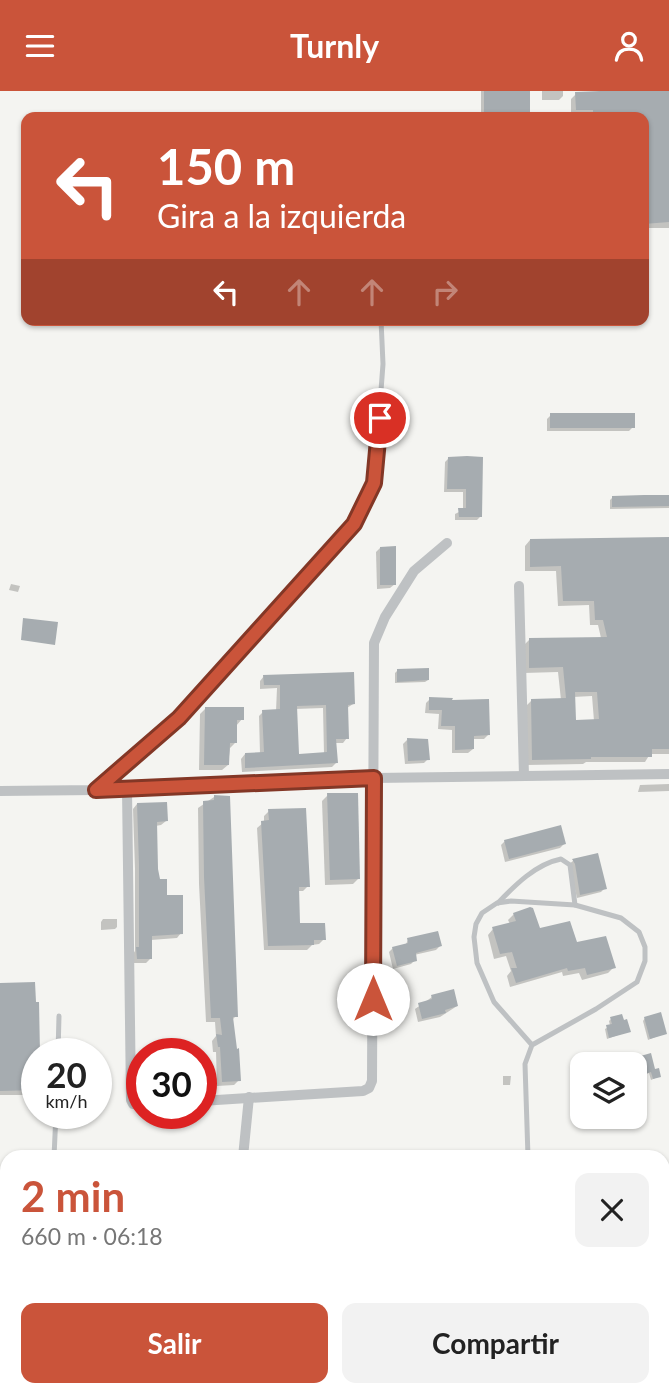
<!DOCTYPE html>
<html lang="es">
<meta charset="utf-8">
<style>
body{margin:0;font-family:Lato,sans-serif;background:#f2f2f2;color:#222;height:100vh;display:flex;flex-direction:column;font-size:26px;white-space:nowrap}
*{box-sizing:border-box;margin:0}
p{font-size:23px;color:#767676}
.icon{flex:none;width:38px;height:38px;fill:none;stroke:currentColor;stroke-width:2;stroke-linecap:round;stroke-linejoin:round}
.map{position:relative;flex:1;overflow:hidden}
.side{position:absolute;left:0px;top:1059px;width:670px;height:247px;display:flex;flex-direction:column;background:#fff;border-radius:21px 21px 0 0;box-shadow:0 2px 5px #0004}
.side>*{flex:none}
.top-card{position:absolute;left:21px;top:21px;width:628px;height:214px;border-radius:14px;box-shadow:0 2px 5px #0004;background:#ca543a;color:#fff;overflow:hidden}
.fabs{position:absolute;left:570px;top:961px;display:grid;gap:14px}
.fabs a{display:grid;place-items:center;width:77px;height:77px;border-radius:14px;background:#fff;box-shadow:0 2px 5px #0004;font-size:35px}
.speed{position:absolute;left:21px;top:947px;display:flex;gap:14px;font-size:35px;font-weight:700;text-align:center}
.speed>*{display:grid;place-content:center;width:91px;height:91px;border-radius:50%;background:#fff;box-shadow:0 2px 5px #0004;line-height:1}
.speed small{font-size:18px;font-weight:400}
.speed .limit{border:10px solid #d22;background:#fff;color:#111}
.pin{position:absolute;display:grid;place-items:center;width:60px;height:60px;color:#fff;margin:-30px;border:4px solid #fff;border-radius:50%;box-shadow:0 2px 7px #0007}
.me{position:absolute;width:77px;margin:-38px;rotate:0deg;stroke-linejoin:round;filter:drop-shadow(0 0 5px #0008)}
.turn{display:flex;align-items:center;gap:24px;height:147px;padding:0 21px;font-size:32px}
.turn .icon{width:91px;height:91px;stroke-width:2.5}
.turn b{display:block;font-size:49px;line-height:60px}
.lanes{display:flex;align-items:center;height:66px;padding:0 21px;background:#0003;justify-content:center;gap:35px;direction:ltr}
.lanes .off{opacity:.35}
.round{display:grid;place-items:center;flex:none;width:74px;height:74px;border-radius:14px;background:#f2f2f2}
.head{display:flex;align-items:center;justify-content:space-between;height:119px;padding:0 21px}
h1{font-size:42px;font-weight:700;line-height:52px;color:#ca543a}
.action{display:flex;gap:14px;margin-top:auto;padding:14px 21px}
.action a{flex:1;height:80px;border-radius:14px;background:#ca543a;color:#fff;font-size:28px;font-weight:700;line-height:80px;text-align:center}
.action a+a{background:#f2f2f2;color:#222}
header{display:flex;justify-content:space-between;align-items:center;height:91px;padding:0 21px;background:#ca543a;color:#fff;font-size:32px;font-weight:700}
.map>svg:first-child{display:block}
</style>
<header><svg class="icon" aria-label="menu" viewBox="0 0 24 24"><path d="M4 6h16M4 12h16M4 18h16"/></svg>Turnly<svg class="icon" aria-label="person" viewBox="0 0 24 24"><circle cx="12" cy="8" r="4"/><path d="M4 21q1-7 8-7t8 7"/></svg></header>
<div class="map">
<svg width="669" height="1304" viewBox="0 0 669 1304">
<rect width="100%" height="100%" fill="#f4f4f1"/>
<!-- shadow -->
<g fill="#0003" fill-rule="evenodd">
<rect x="481" y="0" width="47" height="26"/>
<polygon points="542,0 563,0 563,5 559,9 542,9"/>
<polygon points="607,0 669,0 669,137 644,137 644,26 588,26 588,24 571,24 571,8 576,3"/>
<polygon points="551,324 633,336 629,340 547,340 547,328"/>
<polygon points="449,367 481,368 481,425 477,429 455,429 455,423 463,419 463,401 444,401 445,371"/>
<polygon points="669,406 669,417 610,418 610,409 612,407"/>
<path d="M530 449 669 495V663H650L645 671H586L583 673 527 674 526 615 531 610 561 609 558 581 524 582V554L530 548 601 547 598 534H590L589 514 558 515 556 480H525V455ZM592 605 594 630H574L573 606Z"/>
<polygon points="380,457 395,493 390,497 377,498 376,461"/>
<polygon points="11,493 20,495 18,501 9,499"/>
<polygon points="397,580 428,589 425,591 395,592 395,582"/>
<path d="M264 585 353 613 347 617V647L343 652H335L336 672 332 676 242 681 241 668 245 663H260L259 625 263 621 276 620 277 597 260 598V590ZM323 617 324 663 297 665 295 618Z"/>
<polygon points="430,608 488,644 484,648 472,648 473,658 468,662 452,662 452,639 438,638 439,623 425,622 426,612"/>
<polygon points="206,617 242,628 236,635 235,652 230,657 228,674 222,679 199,679 200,623"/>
<polygon points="407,649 428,668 424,672 405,673 403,653"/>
<polygon points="669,693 669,700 638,701 640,694"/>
<polygon points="328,704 358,788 353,793 325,794 322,710"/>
<polygon points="214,706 236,925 232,929 239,989 234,994 217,995 216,961 213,961 212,950 216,945 215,931 206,931 199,793 198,717"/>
<polygon points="137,713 166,730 161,734 155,735 158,790 181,842 177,847 151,849 151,867 146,872 133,872 133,863 135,860 135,778 133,718"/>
<polygon points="269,720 308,795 303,800 297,800 298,834 324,848 319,853 312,854 307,859 264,859 257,737 264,731 264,725"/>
<polygon points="505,750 564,753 560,757 505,771 501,754"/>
<polygon points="597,764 605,797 601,801 577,807 569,773 573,770"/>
<polygon points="514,823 539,839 576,853 614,876 608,882 582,889 579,882 563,885 562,881 510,896 507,885 511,880 506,865 494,868 488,844 493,838 510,833 508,829"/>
<polygon points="103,828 117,828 117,836 115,838 101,839 101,831"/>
<polygon points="408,849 440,855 436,859 414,864 415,869 411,873 393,878 389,861 393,857 405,855"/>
<polygon points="0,894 37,913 37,1000 33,1004 0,1004"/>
<polygon points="432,906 457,915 440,926 418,931 415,918"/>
<polygon points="645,927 665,942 648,949 643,930"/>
<polygon points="611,928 629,940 607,948 605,938 610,935 609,930"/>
<polygon points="638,967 653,980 660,985 651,989 649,982 640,985 636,970"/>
<polygon points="503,985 511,985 510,994 503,994"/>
<polygon points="663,1175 669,1176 669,1210 663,1208"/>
<polygon points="0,1182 7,1182 7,1265 2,1271 0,1270"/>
<polygon points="663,1228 669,1229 669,1236 663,1235"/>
<polygon points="663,1258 669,1260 669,1270 665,1278 663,1277"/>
<polygon points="667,1283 669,1283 669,1300 662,1299"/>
<rect x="25" y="1298" width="70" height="6"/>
<polygon points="115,1298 189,1298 187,1304 114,1304"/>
<polygon points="215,1298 250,1298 249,1304 215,1304"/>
<polygon points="456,1298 564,1298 566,1300 565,1304 455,1304"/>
<polygon points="617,1298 644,1298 643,1304 624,1304"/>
</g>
<!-- building -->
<g fill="#a6acb0" fill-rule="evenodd">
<rect x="484" y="0" width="46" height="26"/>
<polygon points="600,0 669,0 669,131 644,133 644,26 593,26 593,19 576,19 575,1"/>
<rect x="550" y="322" width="85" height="15"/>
<polygon points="467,365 483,366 482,426 459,426 458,417 466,417 466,398 447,398 448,366"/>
<polygon points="644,404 669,404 669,415 612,416 612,405"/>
<path d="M669 446V658H652V666H591V668L532 669 531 608 566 607 563 576 529 577V547L607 546 603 529H595L594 510H563L561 475 530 476V448ZM575 601H597L599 628 576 629Z"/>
<polygon points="396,455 396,494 380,494 380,456"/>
<polygon points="23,527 58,531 55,554 21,549"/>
<polygon points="429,577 429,589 397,591 397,578"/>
<path d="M354 581 355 613 348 614 349 648H336L338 672 245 677V662L264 661 262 619 280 618V594H264L263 584ZM326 614 327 661 299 663 297 615Z"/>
<polygon points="429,606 453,607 452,609 489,608 490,644 474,645 474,658 455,659 455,635 441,635 442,619 429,619"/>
<polygon points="205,616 244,616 244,629 237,629 237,652 230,652 229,674 204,674"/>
<polygon points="407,647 428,648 430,669 408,670"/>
<polygon points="327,702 358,702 360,788 330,789"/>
<polygon points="214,704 230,705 238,926 233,926 237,958 239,957 241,990 222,991 220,956 218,956 216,943 222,944 220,927 211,927 204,786 203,710 214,709"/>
<polygon points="167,711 168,730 157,731 158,778 160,788 167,788 167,804 183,804 183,843 152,845 152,868 137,868 136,856 139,856 139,773 137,712"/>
<polygon points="306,717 310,796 299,796 300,832 325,832 326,849 314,849 314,854 268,855 261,730 269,729 268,718"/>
<polygon points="561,734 566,753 509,768 504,749"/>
<polygon points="598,762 607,798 580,804 575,773 572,768"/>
<polygon points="530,816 533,817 540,837 570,830 577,851 606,845 616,877 587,884 585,877 568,880 567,877 516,892 511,877 517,877 512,861 500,863 492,836 516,830 513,822"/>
<polygon points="438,840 442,855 416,862 417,870 397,875 392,856 408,852 407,847"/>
<polygon points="35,891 36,911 39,911 40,962 37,962 37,999 0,1000 0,892"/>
<polygon points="454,898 458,915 445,919 446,922 422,928 418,912 432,908 431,904"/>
<polygon points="661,921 667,943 650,948 644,926"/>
<polygon points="622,923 624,929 627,928 631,941 609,947 606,934 612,933 610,926"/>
<polygon points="651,962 655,978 659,977 661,986 653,988 651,981 642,984 637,966"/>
</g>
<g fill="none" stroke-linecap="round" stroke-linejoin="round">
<!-- lane -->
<g stroke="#bec1c3" stroke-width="5">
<polyline points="98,697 179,627 354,433 374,392 383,273 381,229"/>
<path d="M498 812C515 794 536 773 561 768L570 774 575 814"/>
<polyline points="58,962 59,925"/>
<polyline points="54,1066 56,1022"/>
<polyline points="528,1066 525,973 532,954 596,918 637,891 645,870 645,856 639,841 621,827 575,814 511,810 497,812 482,822 476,833 474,846 477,872 494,911 532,954"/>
</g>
<!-- street -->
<g stroke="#bec1c3" stroke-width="10">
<polyline points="519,495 524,685"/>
<polyline points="127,698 131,1009 133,1013 142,1014"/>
<polyline points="0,700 96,699 374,687 669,683"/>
<polyline points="201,1010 363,1000 369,997 372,990 374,552 385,526 414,480 447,452"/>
<polyline points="243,1066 249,1006"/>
<polyline points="663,1164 669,1165"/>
<polyline points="663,1239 669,1240"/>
<polyline points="596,1298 620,1304"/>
<polyline points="11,1304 12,1298"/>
<polyline points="104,1304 105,1298"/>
<polyline points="200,1304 201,1298"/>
<polyline points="300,1304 302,1298"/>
<polyline points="383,1304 383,1298"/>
<polyline points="448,1304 449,1298"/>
</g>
<!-- highway -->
<g stroke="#d2d6d8" stroke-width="18">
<polyline points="663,1127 669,1127"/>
<polyline points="0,1138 7,1138"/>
</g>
</g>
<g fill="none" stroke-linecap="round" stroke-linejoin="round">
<!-- route casing -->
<g stroke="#833726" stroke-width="18">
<polyline id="route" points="373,908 374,687 96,699 179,627 354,433 374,392 380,327"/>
</g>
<!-- route -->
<use href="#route" stroke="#ca543a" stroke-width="12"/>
</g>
</svg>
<div class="fabs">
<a><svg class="icon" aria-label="layers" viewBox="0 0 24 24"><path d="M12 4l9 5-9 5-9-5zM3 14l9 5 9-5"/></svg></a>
</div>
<div class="speed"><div>20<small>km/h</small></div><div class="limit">30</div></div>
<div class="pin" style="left:380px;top:327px;background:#d93025"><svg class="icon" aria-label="arrive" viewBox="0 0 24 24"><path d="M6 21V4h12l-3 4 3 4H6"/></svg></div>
<svg class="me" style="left:373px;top:908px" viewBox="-20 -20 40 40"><circle r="19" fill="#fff"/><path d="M0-13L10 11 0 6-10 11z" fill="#ca543a"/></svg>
<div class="top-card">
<div class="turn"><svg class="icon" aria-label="left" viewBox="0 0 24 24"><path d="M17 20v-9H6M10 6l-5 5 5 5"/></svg><div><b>150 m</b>Gira a la izquierda</div></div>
<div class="lanes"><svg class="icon" aria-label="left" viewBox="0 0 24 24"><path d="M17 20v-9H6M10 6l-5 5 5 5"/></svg><svg class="icon off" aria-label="ahead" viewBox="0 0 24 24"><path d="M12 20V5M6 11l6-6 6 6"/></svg><svg class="icon off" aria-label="ahead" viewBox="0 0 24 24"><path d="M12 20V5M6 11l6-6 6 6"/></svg><svg class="icon off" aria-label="right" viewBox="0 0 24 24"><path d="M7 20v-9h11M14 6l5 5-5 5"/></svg></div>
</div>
<section class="side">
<div class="head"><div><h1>2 min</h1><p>660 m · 06:18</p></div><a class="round"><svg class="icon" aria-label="close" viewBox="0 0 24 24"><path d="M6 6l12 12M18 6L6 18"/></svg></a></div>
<div class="action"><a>Salir</a><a>Compartir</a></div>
</section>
</div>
